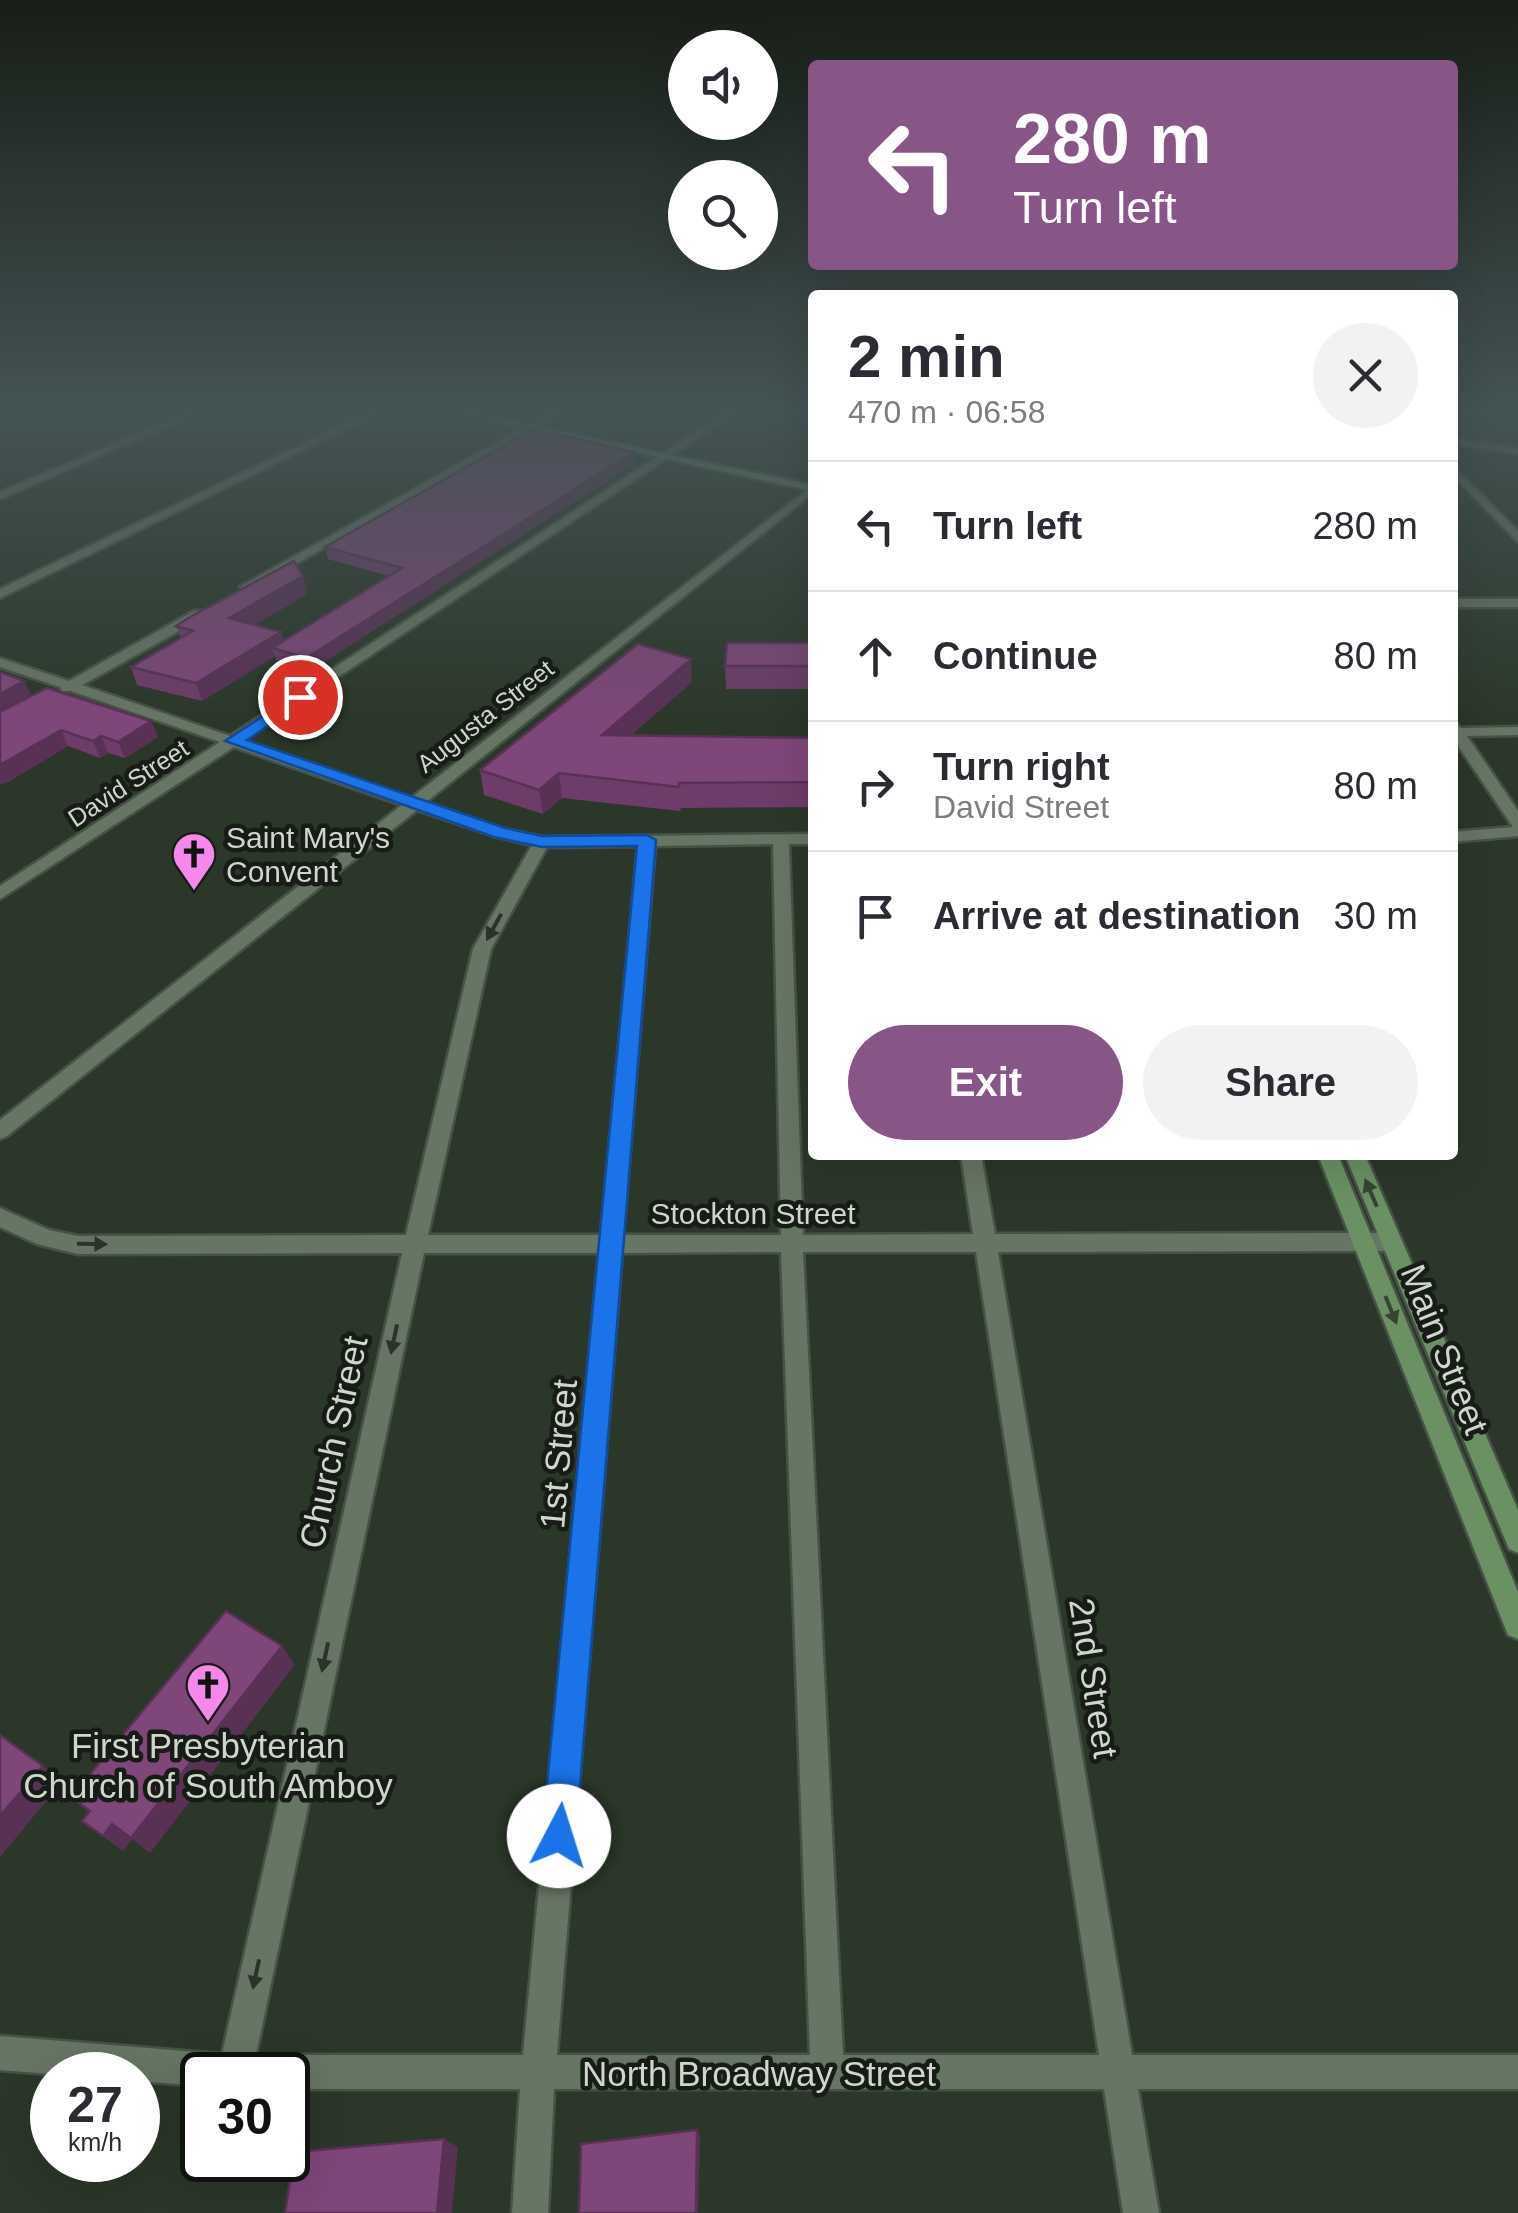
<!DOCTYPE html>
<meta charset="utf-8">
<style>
body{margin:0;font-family:Arial,sans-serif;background:#f2f2f3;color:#2b2b33;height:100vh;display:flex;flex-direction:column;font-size:38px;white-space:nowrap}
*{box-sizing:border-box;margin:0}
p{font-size:32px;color:#7c7c81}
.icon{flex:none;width:55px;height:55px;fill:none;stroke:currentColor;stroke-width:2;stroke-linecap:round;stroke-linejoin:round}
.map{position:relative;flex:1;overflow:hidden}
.sheet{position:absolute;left:808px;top:290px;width:650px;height:870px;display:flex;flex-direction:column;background:#fff;border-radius:10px;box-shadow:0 10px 40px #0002}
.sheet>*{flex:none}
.banner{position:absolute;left:808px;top:60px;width:650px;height:210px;border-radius:10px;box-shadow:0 10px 40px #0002;background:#875586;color:#fff;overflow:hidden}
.fabs{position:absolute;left:668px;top:30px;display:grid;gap:20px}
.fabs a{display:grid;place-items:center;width:110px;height:110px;border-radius:50%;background:#fff;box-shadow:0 10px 40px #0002;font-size:50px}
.speed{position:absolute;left:30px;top:2052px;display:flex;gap:20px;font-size:50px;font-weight:700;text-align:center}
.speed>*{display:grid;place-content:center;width:130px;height:130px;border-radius:50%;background:#fff;box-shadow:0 10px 40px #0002;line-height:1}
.speed small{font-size:25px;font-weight:400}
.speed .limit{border:5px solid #111;border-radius:15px;background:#fff;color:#111}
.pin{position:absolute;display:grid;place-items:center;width:85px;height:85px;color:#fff;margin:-42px;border:5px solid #fff;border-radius:50%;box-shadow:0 2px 10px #0007}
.me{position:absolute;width:110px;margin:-55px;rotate:5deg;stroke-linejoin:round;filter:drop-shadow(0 0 8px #0008)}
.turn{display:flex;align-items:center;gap:35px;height:210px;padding:0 40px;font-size:45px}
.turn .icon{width:130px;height:130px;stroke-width:2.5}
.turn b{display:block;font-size:70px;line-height:85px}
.round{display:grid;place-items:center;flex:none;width:105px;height:105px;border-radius:52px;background:#f2f2f3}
.summary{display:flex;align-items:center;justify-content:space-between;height:170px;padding:0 40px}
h1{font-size:60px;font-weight:800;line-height:75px}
.cta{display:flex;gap:20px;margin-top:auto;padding:20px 40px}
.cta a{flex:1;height:115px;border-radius:60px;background:#875586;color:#fff;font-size:40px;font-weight:800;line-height:115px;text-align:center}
.cta a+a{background:#f2f2f3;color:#2b2b33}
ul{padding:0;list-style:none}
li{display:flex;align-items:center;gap:30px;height:130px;padding:0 40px;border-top:2px solid #e1e1e2}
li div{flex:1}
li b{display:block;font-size:38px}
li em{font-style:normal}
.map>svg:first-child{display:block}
</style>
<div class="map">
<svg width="1518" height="2213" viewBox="0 0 1518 2213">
<rect width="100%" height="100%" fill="#2b3729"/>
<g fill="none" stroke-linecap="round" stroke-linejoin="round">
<!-- street casing -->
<g stroke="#475246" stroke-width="5">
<g id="street">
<polygon points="188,412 201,412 0,499 0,492"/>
<polygon points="369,412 381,412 0,598 0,589"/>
<polygon points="551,412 563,412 250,590 240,587"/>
<path d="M726 412H737L243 740 411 798 812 486V494L426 802 504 829 542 837 812 834V844H789L803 1235 973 1234 961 1155H981L995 1234 1391 1233 1399 1236 1402 1242 1399 1248 1391 1251 998 1252 1132 2055H1518V2089H1138L1159 2213H1123L1104 2089H554L548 2213H512L520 2089H288V2075H202V2086L138 2081V2075H63L0 2070V2036L222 2054 402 1253 78 1254 37 1244 0 1227V1208L49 1230 78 1236 406 1235 473 949 532 845 494 836 417 810 7 1136 0 1139V1120L402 805 234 747 0 899V886L220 742 71 691H62L60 687 0 667V658L69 681 194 611H204V617L82 685 230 736ZM773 844 781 1235H623L655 846ZM638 846 601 1235H428L491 949 547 847ZM781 1252 810 2055H557L622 1253ZM803 1252H976L1099 2055H843ZM424 1253H599L523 2055H256Z"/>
<polygon points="1452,438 1518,448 1518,454 1452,444"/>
<polygon points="1452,465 1518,531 1518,542 1452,475"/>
<rect x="1452" y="599" width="66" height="8"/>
<polygon points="1452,721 1461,728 1518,727 1518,735 1467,736 1518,811 1518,836 1452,842 1452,832 1513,827 1452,737"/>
</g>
</g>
<!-- secondary casing -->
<g stroke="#475246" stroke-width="5">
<g id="secondary">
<polygon points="453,412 470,412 812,485 812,491"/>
<polygon points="1318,1155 1338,1155 1518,1592 1518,1639 1508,1635 1504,1625"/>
<polygon points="1345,1155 1365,1155 1518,1510 1518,1553 1509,1549"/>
</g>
</g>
<!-- street -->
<use href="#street" fill="#677564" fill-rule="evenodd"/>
<!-- secondary -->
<use href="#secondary" fill="#6b9064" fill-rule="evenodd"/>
</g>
<!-- wall -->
<g fill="#6d3c68">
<polygon points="635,463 310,671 276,660 275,656 202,701 137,685 131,667 181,638 176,626 303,576 307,594 254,625 283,641 389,576 328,559 325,547"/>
<polygon points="812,643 812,689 726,689 725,666"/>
<polygon points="0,672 31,696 151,721 158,737 125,758 108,753 100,758 68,746 8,782 0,784"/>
<polygon points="692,682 631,735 812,738 812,807 681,808 680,811 562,798 543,814 484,795 480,770"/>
</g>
<!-- shaded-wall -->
<g fill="#593155">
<polygon points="634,452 635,463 310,671 306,658"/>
<polygon points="303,576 307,594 235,636 229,618"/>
<polygon points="281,632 286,649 272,648 275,656 202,701 196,683"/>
<polygon points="691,659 692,682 604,759 602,735"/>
<polygon points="24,681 32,697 0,715 0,694"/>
<polygon points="151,721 158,737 125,758 118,742"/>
<polygon points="61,730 68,746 8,782 0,784 0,765"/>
<polygon points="101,736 108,753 100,758 93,741"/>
<polygon points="559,773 562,798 543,814 539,790"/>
<polygon points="282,1646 295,1665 150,1853 132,1839 123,1851 103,1836 112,1824"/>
<polygon points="43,1766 63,1781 0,1857 0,1816"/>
<polygon points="697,2130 700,2137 698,2213 696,2213"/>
<polygon points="444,2139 458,2147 452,2213 437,2213"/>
</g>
<!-- building -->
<g fill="#7f4679" stroke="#593155" stroke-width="2.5">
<polygon points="534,429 634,452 306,658 272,648 402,568 325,547"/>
<polygon points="294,561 303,576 229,618 281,632 196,683 131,667 193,631 176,626 190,617"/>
<polygon points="727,643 812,643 812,666 725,666"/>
<polygon points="638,644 691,659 602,735 812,738 812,782 679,783 679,787 559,773 539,790 480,770"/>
<polygon points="0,672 24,681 0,694"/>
<polygon points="47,688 151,721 118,742 101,736 93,741 61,730 0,765 0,712"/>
<polygon points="226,1611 282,1646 131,1838 112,1824 103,1836 82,1821 90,1811 71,1797"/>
<polygon points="0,1735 43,1766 0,1816"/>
<polygon points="697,2130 696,2213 579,2213 581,2144"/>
<polygon points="444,2139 437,2213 285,2213 294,2152"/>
</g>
<!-- one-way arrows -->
<defs><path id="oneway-solid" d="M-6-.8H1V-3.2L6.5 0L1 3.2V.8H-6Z" transform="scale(2.5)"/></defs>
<g fill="#2b332a">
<use href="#oneway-solid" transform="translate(494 927) rotate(119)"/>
<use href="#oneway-solid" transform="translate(92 1244) rotate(1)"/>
<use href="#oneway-solid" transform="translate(394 1339) rotate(102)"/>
<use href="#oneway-solid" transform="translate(325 1657) rotate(102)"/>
<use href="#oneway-solid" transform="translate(256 1974) rotate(102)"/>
</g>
<g fill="#344531">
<use href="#oneway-solid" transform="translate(1371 1193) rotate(-113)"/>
<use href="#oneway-solid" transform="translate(1391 1310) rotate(68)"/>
</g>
<!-- sky -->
<linearGradient id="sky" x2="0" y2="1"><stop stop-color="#181e17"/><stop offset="0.57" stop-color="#445354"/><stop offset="1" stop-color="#445354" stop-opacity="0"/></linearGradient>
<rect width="1518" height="721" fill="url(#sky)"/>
<!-- route -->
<polygon fill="#1a73e8" stroke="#114b97" stroke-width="2.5" points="300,692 308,697 306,700 247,740 505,828 542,836 647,835 656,840 576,1836 571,1849 559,1854 547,1849 542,1836 637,846 542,847 494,837 225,741"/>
<!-- icons -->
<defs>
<g id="church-pin" transform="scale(2.25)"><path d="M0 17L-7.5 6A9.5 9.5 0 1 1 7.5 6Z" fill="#f788eb" stroke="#171d16"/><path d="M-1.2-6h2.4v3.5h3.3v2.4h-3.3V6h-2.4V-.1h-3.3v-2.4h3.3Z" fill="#111"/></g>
</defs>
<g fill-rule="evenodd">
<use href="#church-pin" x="194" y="854"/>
<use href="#church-pin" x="208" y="1685"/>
</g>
<g text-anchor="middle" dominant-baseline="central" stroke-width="9" stroke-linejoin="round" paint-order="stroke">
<!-- far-street labels -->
<g font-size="25" fill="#ced6cd" stroke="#171d16">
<text transform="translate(485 716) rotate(-38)">Augusta Street</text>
<text transform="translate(128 783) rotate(-33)">David Street</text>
</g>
<!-- poi labels -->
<g font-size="30" fill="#ced6cd" stroke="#171d16" text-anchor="start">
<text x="226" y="837">Saint Mary's<tspan x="226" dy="34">Convent</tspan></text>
</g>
<!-- street labels -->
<g font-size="30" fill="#ced6cd" stroke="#171d16">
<text x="753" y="1213">Stockton Street</text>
</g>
<!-- near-street labels -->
<g font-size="35" fill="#ced6cd" stroke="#171d16">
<text transform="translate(1445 1349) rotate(68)">Main Street</text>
<text transform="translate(333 1442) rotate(-78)">Church Street</text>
<text transform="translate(558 1454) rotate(-85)">1st Street</text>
<text transform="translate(1094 1678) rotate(81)">2nd Street</text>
<text x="759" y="2073">North Broadway Street</text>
</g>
<!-- near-poi labels -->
<g font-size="35" fill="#ced6cd" stroke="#171d16">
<text x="208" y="1745">First Presbyterian<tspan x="208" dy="40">Church of South Amboy</tspan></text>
</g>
</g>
</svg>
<div class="fabs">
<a><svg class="icon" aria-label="sound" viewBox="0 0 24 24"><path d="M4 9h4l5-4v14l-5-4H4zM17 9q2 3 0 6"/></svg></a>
<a><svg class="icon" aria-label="search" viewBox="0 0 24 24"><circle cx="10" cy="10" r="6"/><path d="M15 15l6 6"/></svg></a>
</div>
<div class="speed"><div>27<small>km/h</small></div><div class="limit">30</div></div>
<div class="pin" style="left:300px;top:697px;background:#d93025"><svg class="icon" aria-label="arrive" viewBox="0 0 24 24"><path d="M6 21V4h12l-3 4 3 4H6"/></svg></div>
<svg class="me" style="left:559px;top:1836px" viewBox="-20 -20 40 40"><circle r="19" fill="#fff"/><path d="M0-13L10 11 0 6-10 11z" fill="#1a73e8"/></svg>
<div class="banner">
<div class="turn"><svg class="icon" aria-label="left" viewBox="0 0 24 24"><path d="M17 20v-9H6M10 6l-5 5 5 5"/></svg><div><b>280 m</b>Turn left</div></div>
</div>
<section class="sheet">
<div class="summary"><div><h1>2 min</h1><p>470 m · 06:58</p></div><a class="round"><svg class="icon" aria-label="close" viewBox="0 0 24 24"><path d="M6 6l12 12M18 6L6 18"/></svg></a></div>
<ul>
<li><svg class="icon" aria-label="left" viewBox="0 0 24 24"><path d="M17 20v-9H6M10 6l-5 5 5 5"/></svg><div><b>Turn left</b></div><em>280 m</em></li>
<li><svg class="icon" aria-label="ahead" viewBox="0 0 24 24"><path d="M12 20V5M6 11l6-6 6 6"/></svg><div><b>Continue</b></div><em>80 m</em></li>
<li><svg class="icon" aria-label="right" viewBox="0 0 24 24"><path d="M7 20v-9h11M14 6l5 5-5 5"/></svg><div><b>Turn right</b><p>David Street</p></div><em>80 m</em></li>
<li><svg class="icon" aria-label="arrive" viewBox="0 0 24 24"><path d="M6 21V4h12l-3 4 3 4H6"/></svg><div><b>Arrive at destination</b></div><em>30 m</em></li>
</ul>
<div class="cta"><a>Exit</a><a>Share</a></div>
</section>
</div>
